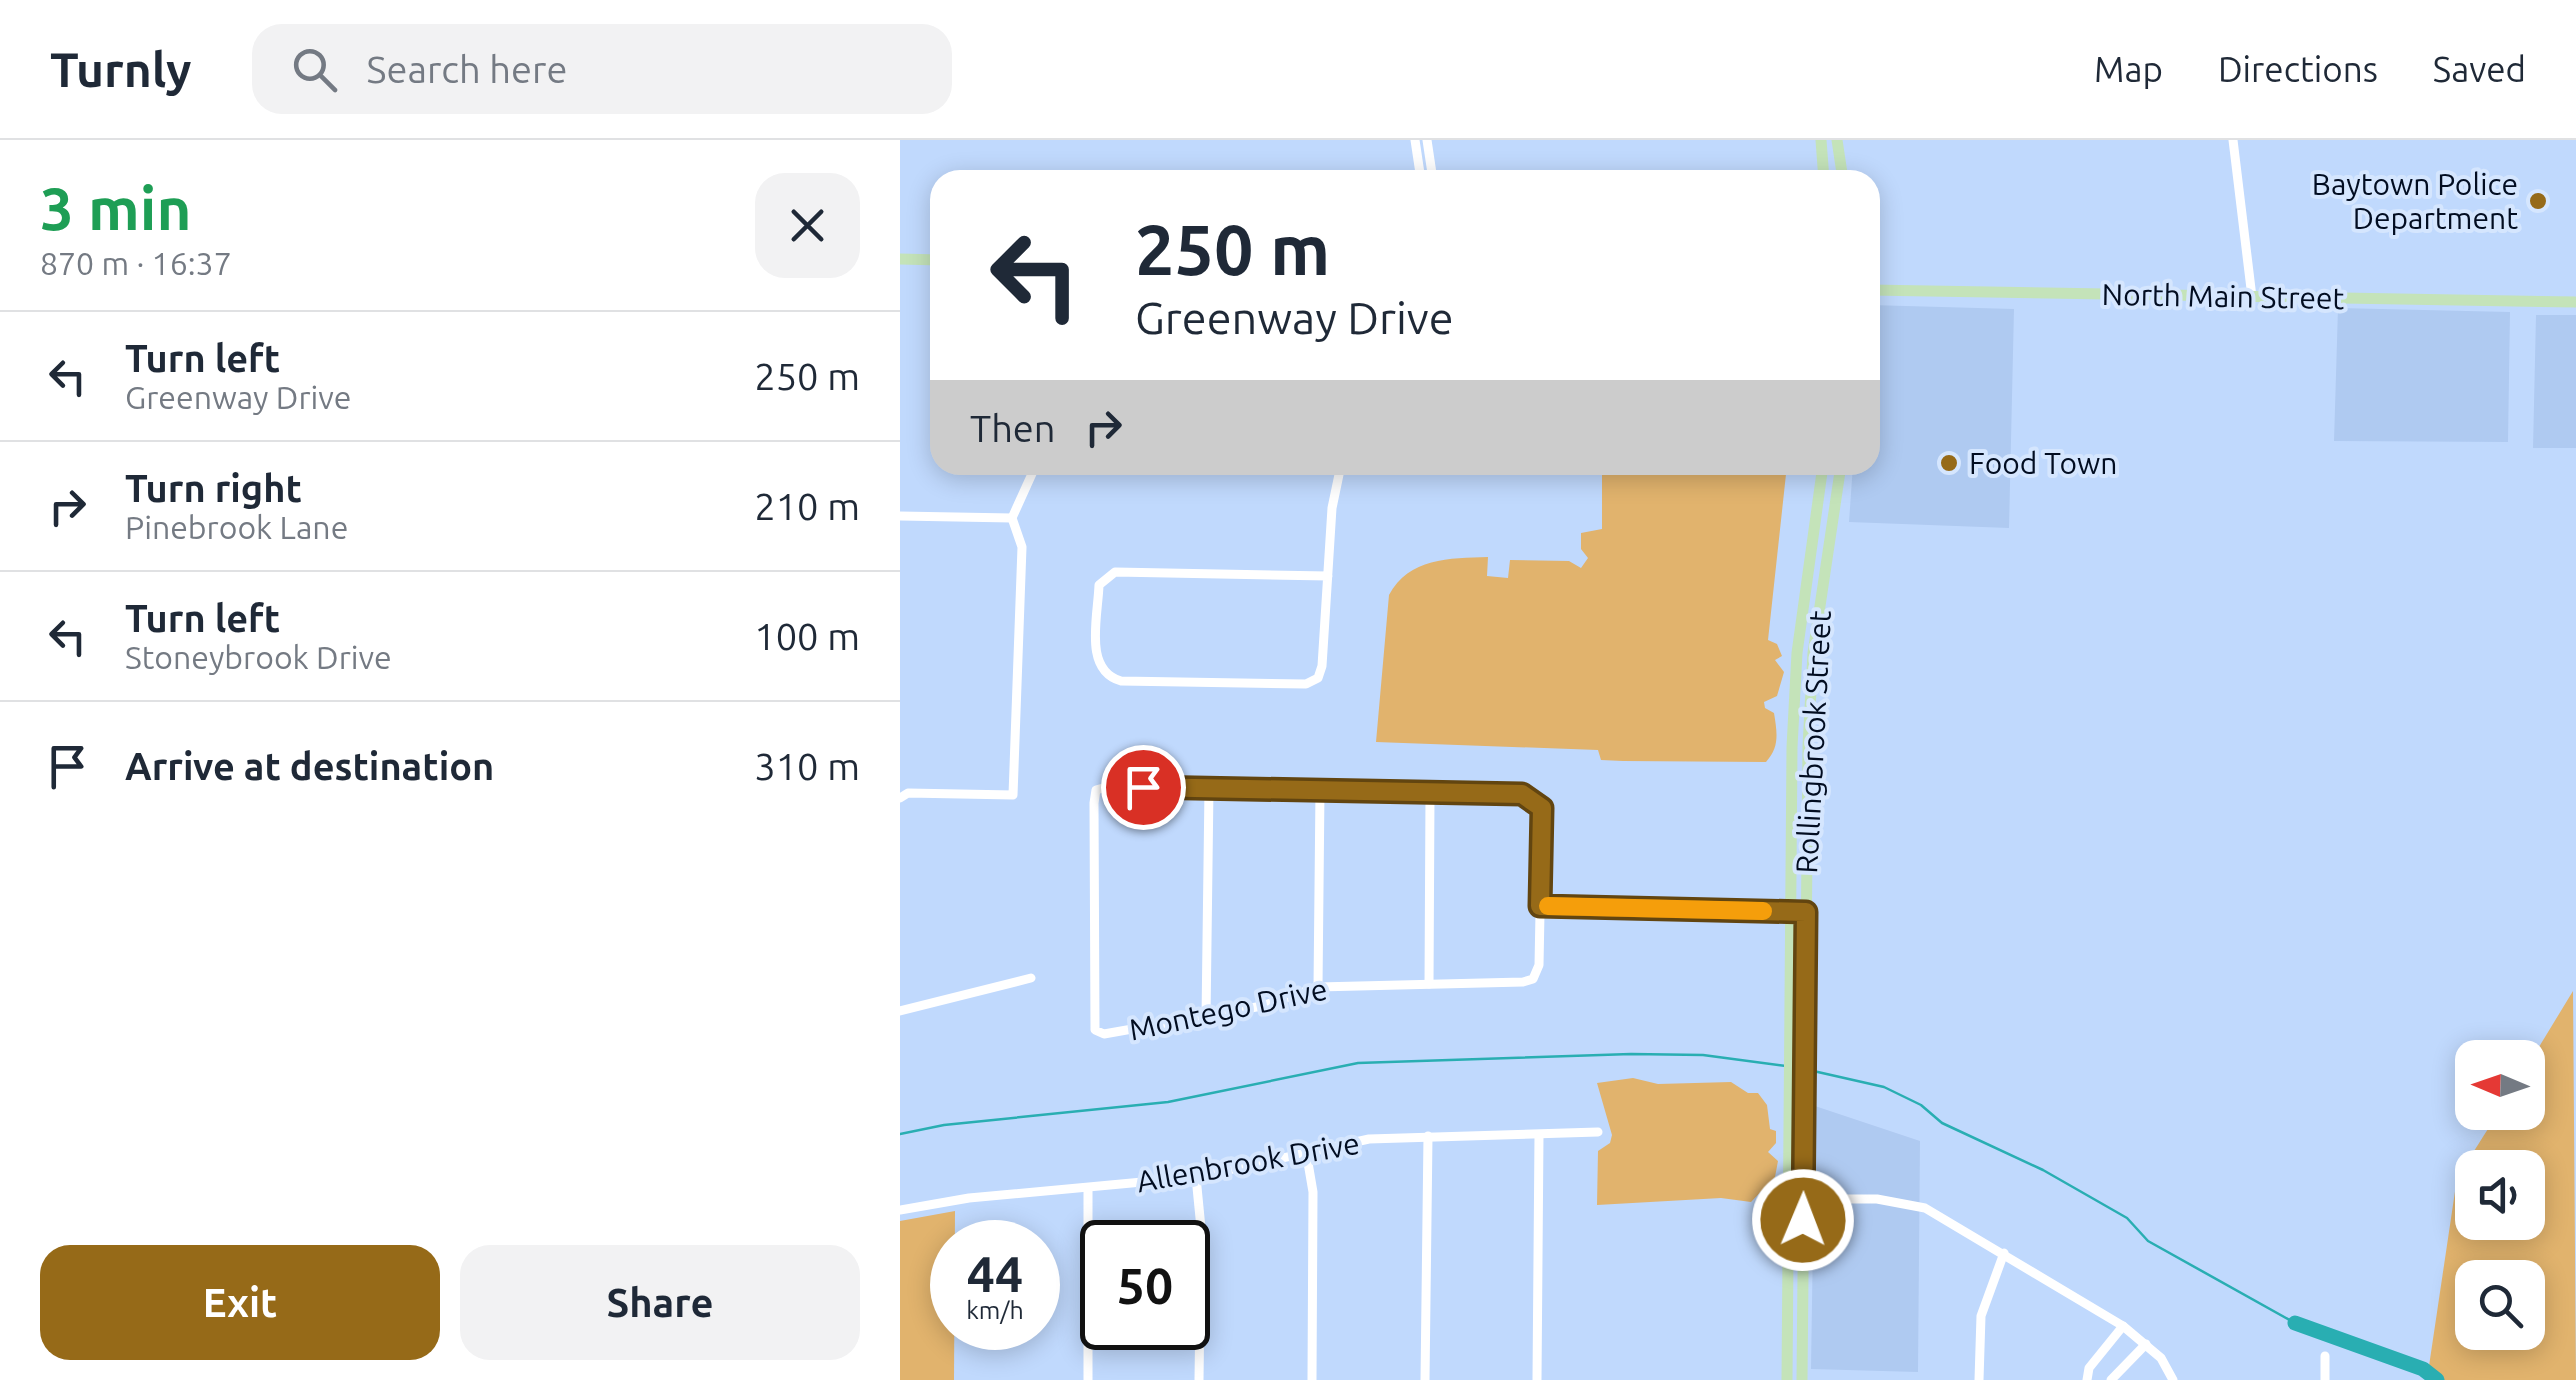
<!DOCTYPE html>
<meta charset="utf-8">
<style>
body{margin:0;font-family:Ubuntu,sans-serif;background:#f2f2f3;color:#1f2937;height:100vh;display:flex;flex-direction:column;font-size:38px;white-space:nowrap}
*{box-sizing:border-box;margin:0}
p{font-size:32px;color:#747a83}
.icon{flex:none;width:55px;height:55px;fill:none;stroke:currentColor;stroke-width:2;stroke-linecap:round;stroke-linejoin:round}
.map{position:relative;flex:1;overflow:hidden}
.sheet{display:flex;flex-direction:column;background:#fff;width:900px}
.sheet>*{flex:none}
.hud{position:absolute;left:30px;top:30px;width:950px;height:305px;border-radius:30px;box-shadow:0 5px 25px #0003;background:#fff;color:#1f2937;overflow:hidden}
.needle{width:65px;rotate:272deg}
.controls{position:absolute;left:1555px;top:900px;display:grid;gap:20px}
.controls a{display:grid;place-items:center;width:90px;height:90px;border-radius:20px;background:#fff;box-shadow:0 5px 25px #0003;font-size:50px}
.speed{position:absolute;left:30px;top:1080px;display:flex;gap:20px;font-size:50px;font-weight:700;text-align:center}
.speed>*{display:grid;place-content:center;width:130px;height:130px;border-radius:50%;background:#fff;box-shadow:0 5px 25px #0003;line-height:1}
.speed small{font-size:25px;font-weight:400}
.speed .limit{border:5px solid #111;border-radius:15px;background:#fff;color:#111}
.pin{position:absolute;display:grid;place-items:center;width:85px;height:85px;color:#fff;margin:-42px;border:5px solid #fff;border-radius:50%;box-shadow:0 2px 10px #0007}
.me{position:absolute;width:110px;margin:-55px;rotate:1deg;stroke-linejoin:round;filter:drop-shadow(0 0 8px #0008)}
.turn{display:flex;align-items:center;gap:35px;height:210px;padding:0 40px;font-size:45px}
.turn .icon{width:130px;height:130px;stroke-width:2.5}
.turn b{display:block;font-size:70px;line-height:85px}
.then{display:flex;align-items:center;height:95px;padding:0 40px;background:#0003;gap:20px;font-size:38px}
.round{display:grid;place-items:center;flex:none;width:105px;height:105px;border-radius:30px;background:#f2f2f3}
.headline{display:flex;align-items:center;justify-content:space-between;height:170px;padding:0 40px}
h1{font-size:60px;font-weight:700;line-height:75px;color:#1e9e55}
.button{display:flex;gap:20px;margin-top:auto;padding:20px 40px}
.button a{flex:1;height:115px;border-radius:30px;background:#966a18;color:#fff;font-size:40px;font-weight:700;line-height:115px;text-align:center}
.button a+a{background:#f2f2f3;color:#1f2937}
ul{padding:0;list-style:none}
li{display:flex;align-items:center;gap:30px;height:130px;padding:0 40px;border-top:2px solid #e0e1e3}
li div{flex:1}
li b{display:block;font-size:38px}
li em{font-style:normal}
header{display:flex;align-items:center;gap:60px;box-sizing:border-box;height:140px;padding:0 50px;background:#fff;border-bottom:2px solid #e0e1e3}
header strong{font-size:48px}
nav{display:flex;gap:55px;margin-inline-start:auto;font-size:35px}
.search{width:700px;height:90px;background:#f2f2f3;display:flex;align-items:center;gap:25px;box-sizing:border-box;padding:0 35px;border-radius:30px;color:#747a83;font-size:38px}
main{display:flex;flex:1;min-height:0}
.map>svg:first-child{display:block}
</style>
<header>
<strong>Turnly</strong>
<div class="search"><svg class="icon" aria-label="search" viewBox="0 0 24 24"><circle cx="10" cy="10" r="6"/><path d="M15 15l6 6"/></svg>Search here</div>
<nav><a>Map</a><a>Directions</a><a>Saved</a></nav>
</header>
<main>
<section class="sheet">
<div class="headline"><div><h1>3 min</h1><p>870 m · 16:37</p></div><a class="round"><svg class="icon" aria-label="close" viewBox="0 0 24 24"><path d="M6 6l12 12M18 6L6 18"/></svg></a></div>
<ul>
<li><svg class="icon" aria-label="left" viewBox="0 0 24 24"><path d="M17 20v-9H6M10 6l-5 5 5 5"/></svg><div><b>Turn left</b><p>Greenway Drive</p></div><em>250 m</em></li>
<li><svg class="icon" aria-label="right" viewBox="0 0 24 24"><path d="M7 20v-9h11M14 6l5 5-5 5"/></svg><div><b>Turn right</b><p>Pinebrook Lane</p></div><em>210 m</em></li>
<li><svg class="icon" aria-label="left" viewBox="0 0 24 24"><path d="M17 20v-9H6M10 6l-5 5 5 5"/></svg><div><b>Turn left</b><p>Stoneybrook Drive</p></div><em>100 m</em></li>
<li><svg class="icon" aria-label="arrive" viewBox="0 0 24 24"><path d="M6 21V4h12l-3 4 3 4H6"/></svg><div><b>Arrive at destination</b></div><em>310 m</em></li>
</ul>
<div class="button"><a>Exit</a><a>Share</a></div>
</section>
<div class="map">
<svg width="1676" height="1240" viewBox="0 0 1676 1240">
<rect width="100%" height="100%" fill="#c0d9fd"/>
<!-- built -->
<g fill="#afcaf1">
<polygon points="970,165 1114,169 1109,388 949,382 953,325 970,325"/>
<polygon points="1438,168 1610,172 1608,302 1434,301"/>
<polygon points="1636,175 1676,175 1676,308 1633,308"/>
<polygon points="915,966 1020,1001 1018,1232 911,1229"/>
</g>
<!-- green -->
<g fill="#e1b36d" fill-rule="evenodd">
<path d="M702 325H887L868 500 877 504 882 516 875 520 884 532 877 556 864 562 865 568 874 573C877 592 880 607 866 622L723 621 701 620 698 610 476 602 489 455C509 418 549 418 588 417L587 436 608 438 610 420 669 421 681 428 688 418 681 409V393L702 389Z"/>
<path d="M1673 851 1676 1240H1543L1529 1226 1557 1038 1598 973 1628 972V925ZM1572 1028H1628V1082H1572ZM1572 1138H1628V1192H1572Z"/>
<polygon points="733,938 758,944 831,942 848,953 858,953 867,965 870,989 876,991 876,1003 868,1012 878,1021 875,1037 851,1062 821,1058 697,1065 698,1011 710,1003 712,995 697,943"/>
<polygon points="55,1071 54,1240 0,1240 0,1081"/>
</g>
<g fill="none" stroke-linecap="round" stroke-linejoin="round">
<!-- stream -->
<g stroke="#29aeb2" stroke-width="2.5">
<polyline points="909,930 984,947 1021,965 1042,983 1143,1030 1227,1078 1248,1101 1395,1183"/>
<polyline points="0,994 44,985 268,962 458,923 731,914 803,915 886,926"/>
</g>
<!-- river -->
<polyline stroke="#29aeb2" stroke-width="15" points="1395,1183 1523,1229 1537,1240"/>
<!-- minor -->
<g stroke="#fff" stroke-width="9">
<polyline points="515,0 521,40"/>
<polyline points="527,0 533,40"/>
<polyline points="1333,0 1352,157"/>
<polyline points="0,376 112,378"/>
<path d="M428 436 215 432 199 445C198 477 183 530 221 541L406 544 418 538 422 526 432 368 441 325"/>
<polygon points="210,646 629,657 642,669 639,825 633,839 623,842 418,847 362,866 204,894 195,890 194,663 196,650"/>
<polyline points="0,658 8,653 113,655 122,407 112,378 136,325"/>
<polyline points="640,766 906,772"/>
<polyline points="529,844 530,654"/>
<polyline points="418,847 420,650"/>
<polyline points="0,871 131,838"/>
<polyline points="306,878 309,648"/>
<polyline points="406,1011 413,1052 412,1240"/>
<polyline points="296,1037 301,1088 299,1240"/>
<polyline points="890,1059 977,1059 1025,1068 1223,1186 1261,1218 1273,1240"/>
<polyline points="0,1070 69,1058 296,1037 469,999 698,992"/>
<polyline points="188,1240 188,1048"/>
<polyline points="525,1240 528,996"/>
<polyline points="637,1240 639,995"/>
<polyline points="1079,1240 1081,1176 1104,1113"/>
<polyline points="1187,1240 1189,1228 1223,1186"/>
<polyline points="1211,1240 1246,1204"/>
<polyline points="1425,1240 1425,1216"/>
</g>
<!-- major -->
<g stroke="#c4e3b9" stroke-width="11">
<polyline points="921,0 924,40"/>
<polyline points="937,0 943,40"/>
<polyline points="0,119 40,120"/>
<polyline points="970,150 1676,162"/>
<polyline points="887,1240 892,607 897,513 923,325"/>
<polyline points="902,1240 908,606 913,513 941,325"/>
</g>
</g>
<g fill="none" stroke-linecap="round" stroke-linejoin="round">
<!-- route casing -->
<g stroke="#624510" stroke-width="25">
<polyline id="route" points="243,647 622,654 642,668 640,766 906,772 903,1080"/>
</g>
<!-- route -->
<use href="#route" stroke="#966a18" stroke-width="18"/>
<!-- slow -->
<polyline stroke="#f59e0b" stroke-width="18" points="648,766 863,771"/>
</g>
<!-- markers -->
<g fill="#966a18" stroke="#d5e6fe" stroke-width="4">
<circle cx="1638" cy="61" r="10"/>
<circle cx="1049" cy="323" r="10"/>
</g>
<g text-anchor="middle" dominant-baseline="central" stroke-width="8" stroke-linejoin="round" paint-order="stroke">
<!-- poi labels -->
<g font-size="30" fill="#020d21" stroke="#d5e6fe" text-anchor="end">
<text x="1618" y="44">Baytown Police<tspan x="1618" dy="34">Department</tspan></text>
<text x="1069" y="323" text-anchor="start">Food Town</text>
</g>
<!-- street labels -->
<g font-size="30" fill="#020d21" stroke="#d5e6fe">
<text transform="translate(1323 156) rotate(1)">North Main Street</text>
<text transform="translate(913 602) rotate(-87)">Rollingbrook Street</text>
<text transform="translate(328 869) rotate(-12)">Montego Drive</text>
<text transform="translate(348 1022) rotate(-10)">Allenbrook Drive</text>
</g>
</g>
</svg>
<div class="controls">
<a><svg class="needle" viewBox="-14 -14 28 28"><path d="M0-13l5 13h-10z" fill="#e53935"/><path d="M0 13l5-13h-10z" fill="#747a83"/></svg></a>
<a><svg class="icon" aria-label="sound" viewBox="0 0 24 24"><path d="M4 9h4l5-4v14l-5-4H4zM17 9q2 3 0 6"/></svg></a>
<a><svg class="icon" aria-label="search" viewBox="0 0 24 24"><circle cx="10" cy="10" r="6"/><path d="M15 15l6 6"/></svg></a>
</div>
<div class="speed"><div>44<small>km/h</small></div><div class="limit">50</div></div>
<div class="pin" style="left:243px;top:647px;background:#d93025"><svg class="icon" aria-label="arrive" viewBox="0 0 24 24"><path d="M6 21V4h12l-3 4 3 4H6"/></svg></div>
<svg class="me" style="left:903px;top:1080px" viewBox="-20 -20 40 40"><circle r="17" fill="#966a18" stroke="#fff" stroke-width="3"/><path d="M0-11L8 9 0 5-8 9z" fill="#fff"/></svg>
<div class="hud">
<div class="turn"><svg class="icon" aria-label="left" viewBox="0 0 24 24"><path d="M17 20v-9H6M10 6l-5 5 5 5"/></svg><div><b>250 m</b>Greenway Drive</div></div>
<div class="then">Then<svg class="icon" aria-label="right" viewBox="0 0 24 24"><path d="M7 20v-9h11M14 6l5 5-5 5"/></svg></div>
</div>
</div>
</main>
